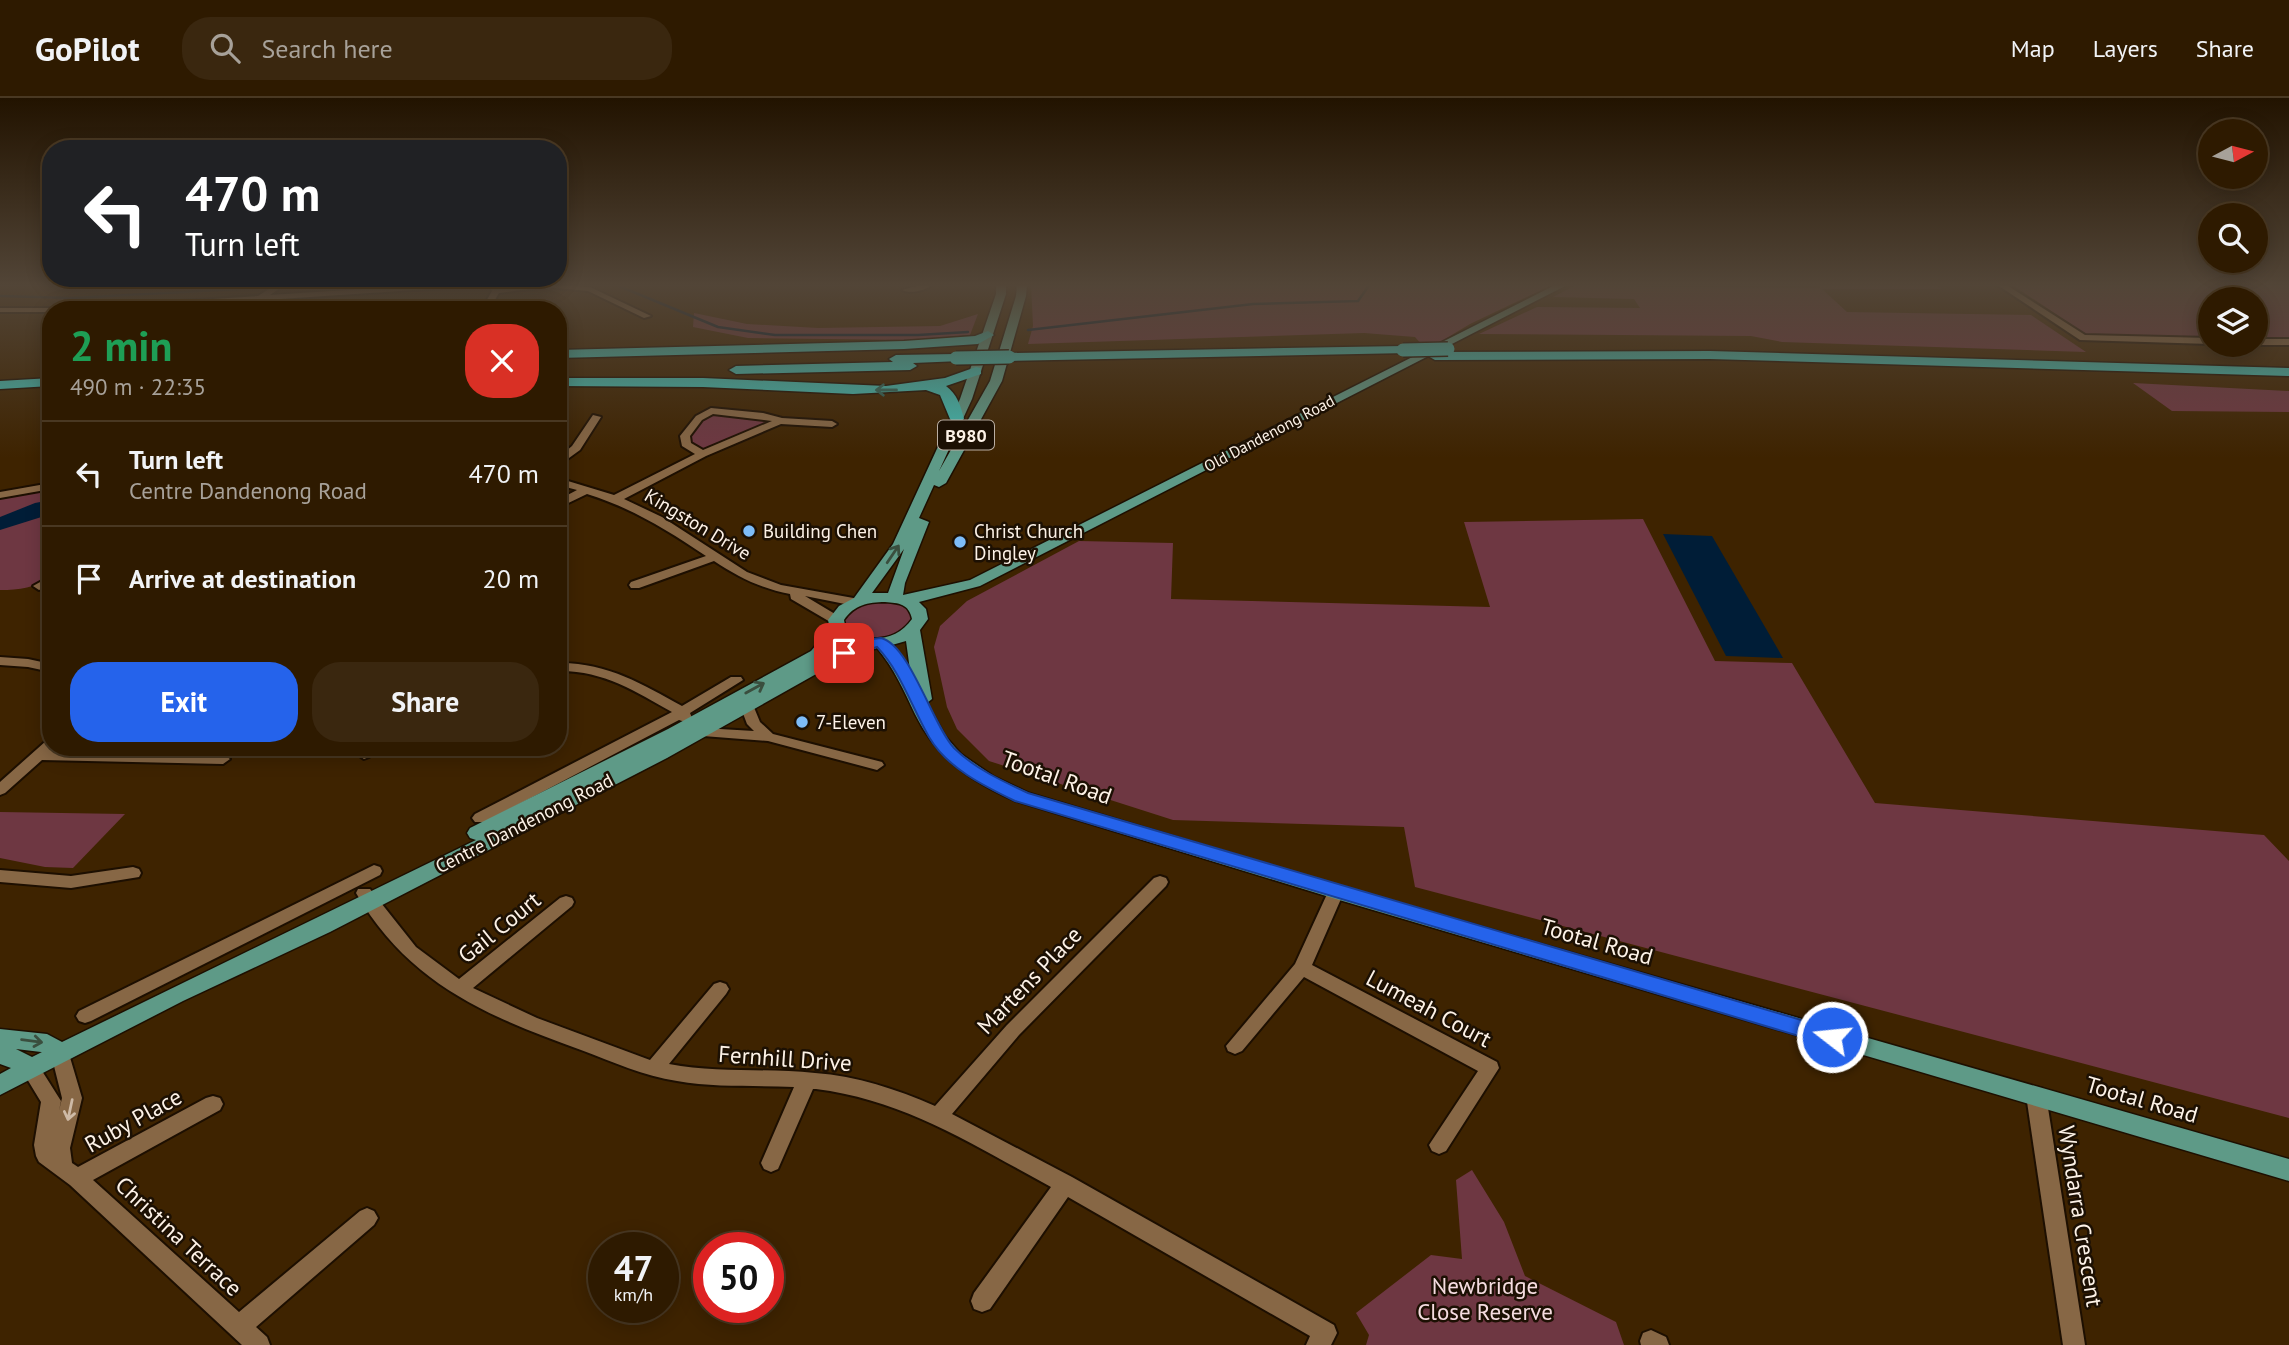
<!DOCTYPE html>
<meta charset="utf-8">
<style>
body{margin:0;font-family:"PT Sans",sans-serif;background:#3a270f;color:#f1f3f6;height:100vh;display:flex;flex-direction:column;font-size:26px;white-space:nowrap}
*{box-sizing:border-box;margin:0}
p{font-size:23px;color:#a7a199}
.icon{flex:none;width:38px;height:38px;fill:none;stroke:currentColor;stroke-width:2;stroke-linecap:round;stroke-linejoin:round}
.map{position:relative;flex:1;overflow:hidden}
.drawer{position:absolute;left:42px;top:203px;width:525px;height:455px;display:flex;flex-direction:column;background:#2e1a00;border-radius:28px;box-shadow:0 4px 18px #0003,0 0 0 2px #493822}
.drawer>*{flex:none}
.guide{position:absolute;left:42px;top:42px;width:525px;height:147px;border-radius:28px;box-shadow:0 4px 18px #0003,0 0 0 2px #493822;background:#202124;color:#fff;overflow:hidden}
.needle{width:46px;rotate:83deg}
.controls{position:absolute;left:2198px;top:21px;display:grid;gap:14px}
.controls a{display:grid;place-items:center;width:70px;height:70px;border-radius:50%;background:#2e1a00;box-shadow:0 4px 18px #0003,0 0 0 2px #493822;font-size:35px}
.speed{position:absolute;left:588px;top:1134px;display:flex;gap:14px;font-size:35px;font-weight:700;text-align:center}
.speed>*{display:grid;place-content:center;width:91px;height:91px;border-radius:50%;background:#2e1a00;box-shadow:0 4px 18px #0003,0 0 0 2px #493822;line-height:1}
.speed small{font-size:18px;font-weight:400}
.speed .limit{border:10px solid #d22;background:#fff;color:#111}
.pin{position:absolute;display:grid;place-items:center;width:60px;height:60px;color:#fff;margin:-30px;border-radius:14px;box-shadow:0 4px 10px #0006}
.me{position:absolute;width:77px;margin:-38px;rotate:286deg;stroke-linejoin:round;filter:drop-shadow(0 0 5px #0008)}
.turn{display:flex;align-items:center;gap:24px;height:147px;padding:0 28px;font-size:32px}
.turn .icon{width:91px;height:91px;stroke-width:2.5}
.turn b{display:block;font-size:49px;line-height:60px}
.round{display:grid;place-items:center;flex:none;width:74px;height:74px;border-radius:28px;background:#3a270f}
.headline{display:flex;align-items:center;justify-content:space-between;height:119px;padding:0 28px}
h1{font-size:42px;font-weight:700;line-height:52px;color:#1e9e55}
.button{display:flex;gap:14px;margin-top:auto;padding:14px 28px}
.button a{flex:1;height:80px;border-radius:28px;background:#2563eb;color:#fff;font-size:28px;font-weight:700;line-height:80px;text-align:center}
.button a+a{background:#3a270f;color:#f1f3f6}
ul{padding:0;list-style:none}
li{display:flex;align-items:center;gap:21px;height:105px;padding:0 28px;border-top:2px solid #493822}
li div{flex:1}
li b{display:block;font-size:26px}
li em{font-style:normal}
header{display:flex;align-items:center;gap:42px;box-sizing:border-box;height:98px;padding:0 35px;background:#2e1a00;border-bottom:2px solid #493822}
header strong{font-size:33px}
nav{display:flex;gap:38px;margin-inline-start:auto;font-size:24px}
.search{width:490px;height:63px;background:#3a270f;display:flex;align-items:center;gap:18px;box-sizing:border-box;padding:0 24px;border-radius:28px;color:#a7a199;font-size:26px}
.map>svg:first-child{display:block}
</style>
<header>
<strong>GoPilot</strong>
<div class="search"><svg class="icon" aria-label="search" viewBox="0 0 24 24"><circle cx="10" cy="10" r="6"/><path d="M15 15l6 6"/></svg>Search here</div>
<nav><a>Map</a><a>Layers</a><a>Share</a></nav>
</header>
<div class="map">
<svg width="2289" height="1247" viewBox="0 0 2289 1247">
<rect width="100%" height="100%" fill="#3e2300"/>
<!-- green -->
<g fill="#6e3742">
<polygon points="1031,186 1554,186 1470,226 1435,247 1422,247 1415,239 1364,235 1028,246 1033,228"/>
<polygon points="1816,186 1934,186 1942,191 1822,191 1847,214 2031,217 2086,254 1782,244 1751,238 1479,236 1537,209 1640,210 1634,201 1553,199 1574,188 1820,190"/>
<polygon points="2011,186 2289,186 2289,242 2256,242 2256,201 2210,201 2210,241 2097,239 2084,235"/>
<polygon points="694,215 747,226 818,230 940,228 978,216 970,237 913,242 748,240 693,229"/>
<polygon points="2133,285 2289,293 2289,314 2172,313"/>
<polygon points="707,314 771,321 771,323 709,350 695,350 690,346 688,337"/>
<path d="M51 392V478C36 490 19 492 0 492V401Z"/>
<polygon points="1643,421 1715,563 1792,565 1875,705 2264,737 2289,763 2289,1020 1415,789 1404,729 1173,722 989,663 957,631 947,609 934,549 940,528 967,503 1079,443 1173,445 1171,501 1490,509 1464,424"/>
<path d="M887 502 906 507 913 519C904 543 858 549 843 528L846 515 863 505Z"/>
<polygon points="0,714 125,716 73,770 45,769 0,760"/>
<polygon points="1472,1072 1504,1124 1525,1178 1616,1224 1624,1247 1366,1247 1369,1237 1356,1215 1431,1157 1462,1161 1456,1082"/>
</g>
<!-- water -->
<g fill="#001d37">
<polygon points="51,402 51,416 0,432 0,419 35,405"/>
<polygon points="1663,436 1712,438 1783,560 1726,558"/>
</g>
<g fill="none" stroke-linecap="round" stroke-linejoin="round">
<!-- stream -->
<g stroke="#001d37" stroke-width="2.5">
<polyline points="614,186 718,229 775,237 918,237 968,234"/>
<polyline points="0,198 73,200 329,186"/>
<polyline points="1028,232 1253,206 1358,203 1370,186"/>
</g>
<!-- minor casing -->
<g stroke="#1d0f01" stroke-width="4">
<g id="minor">
<polygon points="158,186 189,186 185,188 161,189"/>
<polygon points="277,186 286,186 270,197 441,186 478,186 474,188 114,212 68,212 72,210 258,198"/>
<polygon points="489,186 497,186 499,190 536,186 590,189 651,218 644,220 588,193 546,189 499,195 489,212 481,212 492,193"/>
<path d="M924 186H932C927 193 909 196 902 192Z"/>
<polygon points="1996,186 2005,186 2085,237 2210,240 2210,246 2080,242"/>
<polygon points="0,210 51,210 55,212 51,212 51,214 0,214"/>
<rect x="2256" y="241" width="33" height="6"/>
<path d="M711 310 763 315 782 320 832 323 837 326 832 329 781 326 706 358 624 401 662 419 747 474 781 487 859 501 861 504 859 507 855 508 805 498 840 519 842 522 840 525H832L791 501 790 496C762 491 738 479 714 463L639 490H631L629 487 631 484 706 458C667 432 632 410 587 396L558 410V402L577 392 558 387V380L614 397 695 356 682 348 680 338 696 318ZM713 316 772 323 703 352 691 345 690 338 702 322Z"/>
<polygon points="593,317 601,319 580,352 558,368 558,360 572,348"/>
<polygon points="51,385 51,391 0,400 0,394"/>
<polygon points="51,478 51,487 39,492 33,488"/>
<polygon points="0,559 28,561 51,566 51,574 28,569 0,567"/>
<path d="M558 565C606 564 642 586 682 608L731 579H741L743 582 690 615 692 620 690 623 685 624 679 622 485 724H475L472 720 475 716 672 614C635 593 602 572 558 573Z"/>
<polygon points="748,606 753,607 760,624 773,636 882,664 884,667 877,672 768,643 703,638 696,634 703,630 754,633 747,626 741,610"/>
<polygon points="51,642 51,649 56,649 52,653 223,656 230,661 223,666 42,662 5,695 0,697 0,684 46,643"/>
<polygon points="363,649 380,649 369,659 364,661 357,656"/>
<polygon points="374,767 380,769 382,773 380,777 91,923 85,925 79,923 76,918 79,913"/>
<polygon points="133,769 139,771 141,775 139,779 71,790 0,784 0,772 71,778"/>
<path d="M1160 778 1166 780 1168 784 1166 788 1019 937 952 1016 1072 1079 1334 1227 1337 1235 1331 1247H1306L1310 1238 1068 1099 990 1211 982 1214 974 1211 971 1203 974 1195 1051 1089C973 1047 905 1002 816 991H813L778 1071 771 1074 764 1071 761 1065 794 989C755 987 716 990 677 983 644 978 613 964 581 952 487 918 409 886 356 795L358 791H370L416 849 459 881 560 800 566 798 572 800 574 804 572 808 473 890 537 920 650 962 714 886 720 884 726 886 729 891 726 896 669 966C717 975 767 970 815 975 857 978 896 991 935 1008L1007 927 1154 780Z"/>
<polygon points="1336,788 1342,790 1344,794 1312,867 1497,964 1499,970 1446,1053 1439,1056 1432,1053 1429,1047 1478,973 1304,879 1242,953 1235,956 1228,953 1226,948 1295,866 1328,794 1330,790"/>
<polygon points="60,948 67,951 69,956 82,1000 70,1050 72,1065 78,1069 206,1000 213,998 220,1000 223,1006 220,1012 93,1082 239,1214 360,1113 367,1110 374,1113 378,1120 374,1127 256,1229 267,1239 270,1247 242,1247 70,1087 39,1064 36,1058 34,1047 41,1004 21,971 23,965 30,963 37,965 61,1003 59,1013 62,1000 51,956 53,951"/>
<polygon points="2036,989 2043,991 2046,997 2085,1247 2063,1247 2026,997 2029,991"/>
<polygon points="1651,1232 1666,1239 1669,1247 1641,1247 1640,1243 1643,1235"/>
</g>
</g>
<!-- major casing -->
<g stroke="#1d0f01" stroke-width="3">
<path id="major" d="M996 186H1006V196L972 301 939 373 990 283 1016 198 1017 186H1027L1026 198 1002 283 946 385 939 389 934 387 919 420 929 424 905 485 903 497 970 482 1557 186H1569L980 488 919 504 926 511 928 521 920 532 932 601 927 605 945 638 961 656 993 678 1029 695 1336 787 2289 1061V1083L1336 801 1015 703C971 683 937 661 915 616 904 593 894 570 877 550L834 566 667 660 330 834 183 903 0 997V976L11 970 0 966V931L47 936 62 944 476 742 470 740 467 735 470 730 668 631 811 553 830 531 828 522 839 508 854 500 893 446 960 301 996 196ZM904 451 888 495H872ZM885 504C899 505 909 506 912 521 897 543 868 546 846 532L844 522C854 507 868 504 885 504ZM839 541 852 547 823 559ZM906 543 910 572 892 547ZM16 951 41 954H42L32 959Z"/>
</g>
<!-- highway casing -->
<g stroke="#1d0f01" stroke-width="3">
<g id="highway">
<polygon points="988,233 994,237 978,246 904,251 558,260 558,252 904,243 975,238"/>
<polygon points="1403,248 1408,249 1408,255 1009,263 1002,259 1009,255"/>
<polygon points="1710,253 2289,270 2289,278 1710,261 1435,262 1428,258 1435,254"/>
<polygon points="956,256 963,260 961,263 913,265 917,268 910,272 736,276 729,272 736,268 893,264 889,261 896,257"/>
<path d="M976 269 981 270V276L946 288C957 296 961 308 964 321L957 325 950 321 940 297 926 292 853 296 703 289 558 288V280H703L886 288 945 280Z"/>
<polygon points="51,280 51,288 0,291 0,283"/>
</g>
</g>
<!-- minor -->
<use href="#minor" fill="#876745" fill-rule="evenodd"/>
<!-- major -->
<use href="#major" fill="#5e9a87" fill-rule="evenodd"/>
<!-- highway -->
<use href="#highway" fill="#42bcb3" fill-rule="evenodd"/>
<!-- highway-bridge casing -->
<g stroke="#1d0f01" stroke-width="16" stroke-linecap="butt">
<g id="highway-bridge">
<polyline points="1403,252 1448,251"/>
<polyline points="956,260 1009,259"/>
</g>
</g>
<!-- highway-bridge -->
<use href="#highway-bridge" stroke="#42bcb3" stroke-width="13"/>
</g>
<!-- one-way arrows -->
<defs><path id="oneway-shaft" d="M-6 0H5M1.5-3L5.5 0L1.5 3" fill="none" stroke-width="1.6" stroke-linecap="round" stroke-linejoin="round" transform="scale(1.75)"/></defs>
<use stroke="#2f665b" href="#oneway-shaft" transform="translate(886 292) rotate(180)"/>
<g stroke="#3a4e3e">
<use href="#oneway-shaft" transform="translate(893 456) rotate(-56)"/>
<use href="#oneway-shaft" transform="translate(755 590) rotate(-29)"/>
<use href="#oneway-shaft" transform="translate(32 943) rotate(7)"/>
</g>
<use stroke="#cebaa6" href="#oneway-shaft" transform="translate(70 1012) rotate(102)"/>
<!-- sky -->
<linearGradient id="sky" x2="0" y2="1"><stop stop-color="#221300"/><stop offset="0.52" stop-color="#524537"/><stop offset="1" stop-color="#524537" stop-opacity="0"/></linearGradient>
<rect width="2289" height="360" fill="url(#sky)"/>
<!-- route -->
<path fill="#2563eb" stroke="#184099" stroke-width="2" d="M881 540C910 547 932 626 954 650 974 670 1002 683 1028 695L1832 931 1839 933 1842 939 1839 945 1832 948 1015 703C984 688 947 670 929 639 911 608 901 574 877 549L844 560 836 555 863 542Z"/>
<!-- markers -->
<g fill="#7ebdf9" stroke="#1c1003" stroke-width="2.5">
<circle cx="749" cy="433" r="7"/>
<circle cx="960" cy="444" r="7"/>
<circle cx="802" cy="624" r="7"/>
</g>
<g text-anchor="middle" dominant-baseline="central" stroke-width="5" stroke-linejoin="round" paint-order="stroke">
<!-- far-street labels -->
<g font-size="16" fill="#fdf2e7" stroke="#1c1003">
<text transform="translate(1269 335) rotate(-28)">Old Dandenong Road</text>
</g>
<!-- shield labels -->
<rect fill="#1c1003" stroke="#baaea3" stroke-width="2" x="938" y="322.5" width="56" height="29" rx="5"/>
<g font-size="18" font-weight="bold" fill="#fdf2e7">
<text x="966" y="337">B980</text>
</g>
<!-- street labels -->
<g font-size="19" fill="#fdf2e7" stroke="#1c1003">
<text transform="translate(698 426) rotate(31)">Kingston Drive</text>
<text transform="translate(524 725) rotate(-27)">Centre Dandenong Road</text>
</g>
<!-- poi labels -->
<g font-size="19" fill="#fdf2e7" stroke="#1c1003" text-anchor="start">
<text x="763" y="433">Building Chen</text>
<text x="974" y="433">Christ Church<tspan x="974" dy="22">Dingley</tspan></text>
<text x="816" y="624">7-Eleven</text>
</g>
<!-- near-street labels -->
<g font-size="23" fill="#fdf2e7" stroke="#1c1003">
<text transform="translate(1057 679) rotate(20)">Tootal Road</text>
<text transform="translate(499 829) rotate(-39)">Gail Court</text>
<text transform="translate(1597 843) rotate(16)">Tootal Road</text>
<text transform="translate(1029 882) rotate(-46)">Martens Place</text>
<text transform="translate(1429 910) rotate(28)">Lumeah Court</text>
<text transform="translate(785 960) rotate(4)">Fernhill Drive</text>
<text transform="translate(2142 1001) rotate(16)">Tootal Road</text>
<text transform="translate(133 1022) rotate(-29)">Ruby Place</text>
<text transform="translate(2081 1118) rotate(81)">Wyndarra Crescent</text>
<text transform="translate(179 1138) rotate(43)">Christina Terrace</text>
</g>
<!-- near-park labels -->
<g font-size="23" fill="#f5dce0" stroke="#1c1003">
<text x="1485" y="1187">Newbridge<tspan x="1485" dy="26">Close Reserve</tspan></text>
</g>
</g>
</svg>
<div class="controls">
<a><svg class="needle" viewBox="-14 -14 28 28"><path d="M0-13l5 13h-10z" fill="#e53935"/><path d="M0 13l5-13h-10z" fill="#a7a199"/></svg></a>
<a><svg class="icon" aria-label="search" viewBox="0 0 24 24"><circle cx="10" cy="10" r="6"/><path d="M15 15l6 6"/></svg></a>
<a><svg class="icon" aria-label="layers" viewBox="0 0 24 24"><path d="M12 4l9 5-9 5-9-5zM3 14l9 5 9-5"/></svg></a>
</div>
<div class="speed"><div>47<small>km/h</small></div><div class="limit">50</div></div>
<div class="pin" style="left:844px;top:555px;background:#d93025"><svg class="icon" aria-label="arrive" viewBox="0 0 24 24"><path d="M6 21V4h12l-3 4 3 4H6"/></svg></div>
<svg class="me" style="left:1832px;top:939px" viewBox="-20 -20 40 40"><circle r="17" fill="#2563eb" stroke="#fff" stroke-width="3"/><path d="M0-11L8 9 0 5-8 9z" fill="#fff"/></svg>
<div class="guide">
<div class="turn"><svg class="icon" aria-label="left" viewBox="0 0 24 24"><path d="M17 20v-9H6M10 6l-5 5 5 5"/></svg><div><b>470 m</b>Turn left</div></div>
</div>
<section class="drawer">
<div class="headline"><div><h1>2 min</h1><p>490 m · 22:35</p></div><a class="round" style="background:#d93025;color:#fff"><svg class="icon" aria-label="close" viewBox="0 0 24 24"><path d="M6 6l12 12M18 6L6 18"/></svg></a></div>
<ul>
<li><svg class="icon" aria-label="left" viewBox="0 0 24 24"><path d="M17 20v-9H6M10 6l-5 5 5 5"/></svg><div><b>Turn left</b><p>Centre Dandenong Road</p></div><em>470 m</em></li>
<li><svg class="icon" aria-label="arrive" viewBox="0 0 24 24"><path d="M6 21V4h12l-3 4 3 4H6"/></svg><div><b>Arrive at destination</b></div><em>20 m</em></li>
</ul>
<div class="button"><a>Exit</a><a>Share</a></div>
</section>
</div>
